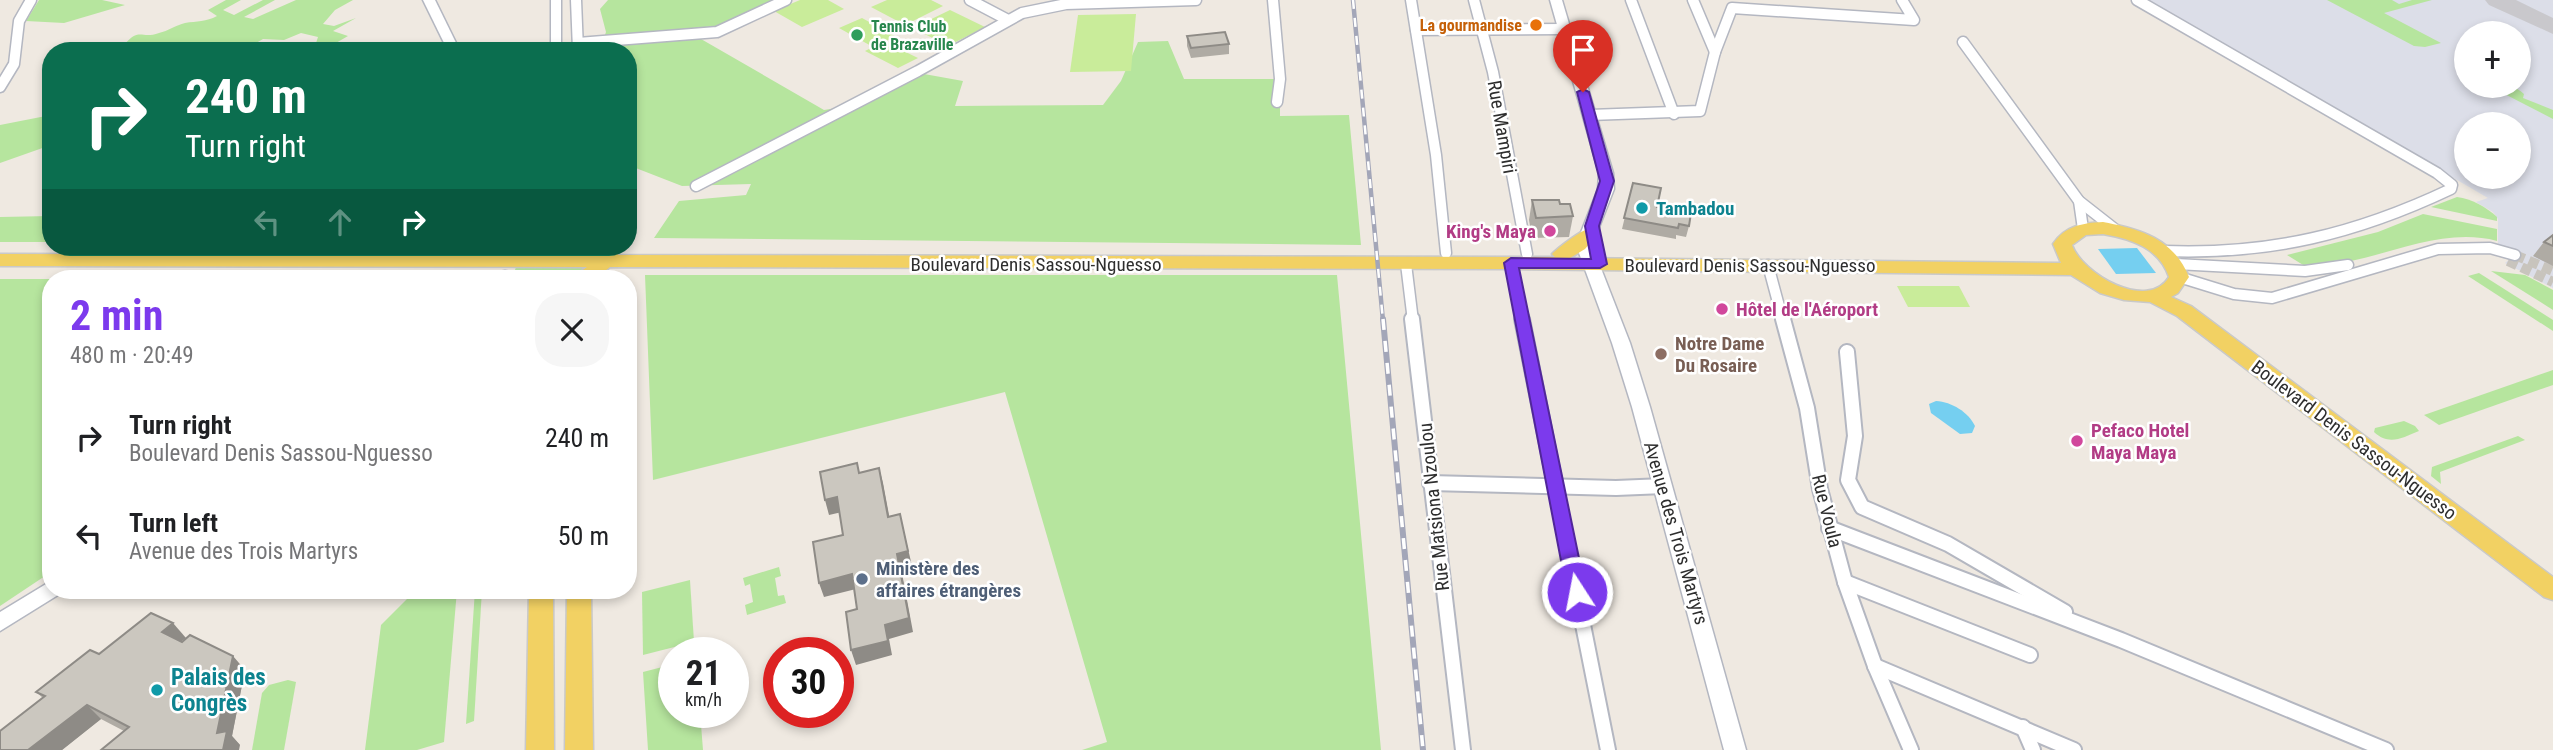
<!DOCTYPE html>
<meta charset="utf-8">
<style>
body{margin:0;font-family:"Roboto Condensed",sans-serif;background:#f6f6f6;color:#202124;height:100vh;display:flex;flex-direction:column;font-size:26px;white-space:nowrap}
*{box-sizing:border-box;margin:0}
p{font-size:23px;color:#757577}
.icon{flex:none;width:38px;height:38px;fill:none;stroke:currentColor;stroke-width:2;stroke-linecap:round;stroke-linejoin:round}
.map{position:relative;flex:1;overflow:hidden}
.panel{position:absolute;left:42px;top:270px;width:595px;height:329px;display:flex;flex-direction:column;background:#fff;border-radius:28px;box-shadow:0 4px 10px #0003}
.panel>*{flex:none}
.guide{position:absolute;left:42px;top:42px;width:595px;height:214px;border-radius:28px;box-shadow:0 4px 10px #0003;background:#0b6e4f;color:#fff;overflow:hidden}
.tools{position:absolute;left:2454px;top:21px;display:grid;gap:14px}
.tools a{display:grid;place-items:center;width:77px;height:77px;border-radius:50%;background:#fff;box-shadow:0 4px 10px #0003;font-size:35px}
.speed{position:absolute;left:658px;top:637px;display:flex;gap:14px;font-size:35px;font-weight:700;text-align:center}
.speed>*{display:grid;place-content:center;width:91px;height:91px;border-radius:50%;background:#fff;box-shadow:0 4px 10px #0003;line-height:1}
.speed small{font-size:18px;font-weight:400}
.speed .limit{border:10px solid #d22;background:#fff;color:#111}
.pin{position:absolute;display:grid;place-items:center;width:60px;height:60px;color:#fff;margin:-72px -30px;border-radius:50% 50% 50% 0;rotate:-45deg;box-shadow:0 0 7px #0007}
.pin .icon{rotate:45deg}
.me{position:absolute;width:77px;margin:-38px;rotate:349deg;stroke-linejoin:round;filter:drop-shadow(0 0 5px #0008)}
.turn{display:flex;align-items:center;gap:24px;height:147px;padding:0 28px;font-size:32px}
.turn .icon{width:91px;height:91px;stroke-width:2.5}
.turn b{display:block;font-size:49px;line-height:60px}
.lanes{display:flex;align-items:center;height:66px;padding:0 28px;background:#0003;justify-content:center;gap:35px;direction:ltr}
.lanes .off{opacity:.35}
.round{display:grid;place-items:center;flex:none;width:74px;height:74px;border-radius:28px;background:#f6f6f6}
.headline{display:flex;align-items:center;justify-content:space-between;height:119px;padding:0 28px}
h1{font-size:42px;font-weight:700;line-height:52px;color:#7c3aed}
ul{padding:0;list-style:none}
li{display:flex;align-items:center;gap:21px;height:98px;padding:0 28px}
li div{flex:1}
li b{display:block;font-size:26px}
li em{font-style:normal}
.map>svg:first-child{display:block}
</style>
<div class="map">
<svg width="2553" height="750" viewBox="0 0 2553 750">
<rect width="100%" height="100%" fill="#efe9e1"/>
<!-- airport -->
<path fill="#dcdee8" fill-rule="evenodd" d="M2147 0H2553V288L2505 263 2518 252 2498 244V219L2493 212 2476 202 2488 198ZM2466 33H2518V86H2466ZM2466 124H2518V177H2466Z"/>
<!-- green -->
<g fill="#b6e59e">
<polygon points="39,0 102,0 125,5 64,23 26,21"/>
<path d="M226 0H241L223 10 234 15 263 0H275L244 17 253 19 296 0H353L335 10 323 24 334 26 356 18 333 31 348 36 329 47 316 43 318 37 301 33 284 40 263 39 242 51 121 49C139 25 140 40 159 33 168 31 176 25 185 23 197 21 206 22 217 16L208 10Z"/>
<polygon points="608,0 785,0 701,39 824,110 849,106 913,72 963,81 955,106 1103,105 1121,81 1138,42 1168,41 1184,79 1280,79 1280,116 1349,115 1361,245 654,238 679,201 746,195 751,184 682,186 628,165 628,51 599,51 606,32 600,9"/>
<polygon points="2327,0 2392,0 2399,4 2412,0 2432,0 2384,13 2441,43 2425,47 2414,46"/>
<path d="M2489 86C2503 86 2513 84 2524 94L2523 98 2553 110V119Z"/>
<polygon points="51,115 51,145 0,163 0,125"/>
<path d="M2457 197C2472 199 2486 207 2497 217V221L2431 207Z"/>
<path d="M2423 214 2497 229V241C2448 228 2399 251 2351 261 2337 264 2322 266 2308 268L2287 255 2378 232Z"/>
<polygon points="51,216 51,242 0,242 0,217"/>
<polygon points="594,266 572,278 521,278 515,270 516,267"/>
<polygon points="2491,271 2525,275 2553,290 2553,310"/>
<polygon points="2479,273 2553,320 2553,331 2468,276"/>
<polygon points="645,275 1337,275 1381,750 1082,750 1107,742 1005,392 653,480"/>
<polygon points="0,279 51,279 51,572 0,606"/>
<polygon points="2553,370 2553,385 2439,425 2424,415"/>
<path d="M2404 421 2415 426 2419 431C2402 438 2389 446 2374 432L2375 428Z"/>
<polygon points="2518,436 2525,440 2440,472 2441,484 2431,476 2432,467"/>
<polygon points="779,567 781,576 775,578 778,596 784,595 786,603 747,615 745,605 753,602 750,584 745,586 743,578"/>
<polygon points="690,580 694,642 643,655 642,592"/>
<polygon points="425,590 457,590 444,742 417,750 365,750 381,625 409,597"/>
<polygon points="475,590 482,590 474,721 466,724"/>
<polygon points="674,664 674,712 700,712 703,750 648,750 643,672"/>
<polygon points="288,680 296,682 284,750 252,750 262,693 269,685"/>
</g>
<!-- pitch -->
<g fill="#c9ec9a">
<polygon points="800,0 828,0 844,9 802,27 774,11"/>
<polygon points="887,0 931,0 943,6 905,25 871,7"/>
<polygon points="950,10 985,27 948,46 913,28"/>
<polygon points="1136,14 1131,71 1070,72 1078,15"/>
<polygon points="862,18 895,36 885,42 918,58 898,68 865,51 873,47 839,28"/>
<polygon points="1897,286 1959,286 1970,307 1908,307"/>
</g>
<!-- water -->
<g fill="#75cff0">
<polygon points="2137,248 2156,273 2116,274 2098,249"/>
<path d="M1936 401C1952 402 1968 412 1975 426L1972 433 1960 434 1931 413 1929 404Z"/>
</g>
<g fill="none" stroke-linecap="round" stroke-linejoin="round">
<!-- taxiway -->
<polygon fill="#c9c8cc" fill-rule="evenodd" points="2485,0 2516,0 2553,18 2553,34 2489,5"/>
<!-- minor-tunnel -->
<g stroke="#c8c4bd" stroke-width="10" stroke-dasharray="10 5" stroke-linecap="butt">
<polyline points="2515,255 2553,271"/>
<polyline points="2508,261 2553,282"/>
</g>
<!-- minor-far1 casing -->
<g stroke="#b4b7c1" stroke-width="13">
<g id="minor-far1">
<polyline points="556,0 556,51"/>
<polyline points="576,0 578,50"/>
<polyline points="970,0 1008,20"/>
<polyline points="1273,0 1280,79 1277,102"/>
<polyline points="1411,0 1436,155 1446,253"/>
<polyline points="1474,0 1493,72 1527,254"/>
<polyline points="1631,0 1674,114"/>
<polyline points="1693,0 1715,52"/>
<path d="M2137 0 2437 173 2452 185 2451 189C2356 234 2270 255 2164 251"/>
<polyline points="1416,30 1564,29"/>
<polyline points="1963,42 2079,201 2116,230"/>
<polyline points="578,43 717,32 786,0"/>
<polyline points="0,87 14,64 19,21 31,0"/>
<polyline points="1590,115 1700,111 1715,52 1732,8 1914,20 1902,0"/>
<polyline points="696,186 918,71 1022,13 1066,4 1196,0"/>
<polyline points="2079,201 2083,229"/>
<polyline points="1511,263 1523,321"/>
<polyline points="1406,264 1413,321"/>
<polyline points="2176,264 2305,271 2348,265"/>
<polyline points="1768,265 1783,321"/>
<polyline points="2179,277 2234,294 2272,298 2438,249 2490,248 2515,255"/>
</g>
</g>
<!-- minor casing -->
<g stroke="#b4b7c1" stroke-width="18">
<g id="minor">
<polyline points="1412,319 1463,750"/>
<polyline points="1522,319 1608,750"/>
<polyline points="1783,319 1807,408 1820,489 1845,582 1875,666 1911,750"/>
<polyline points="1847,352 1855,436 1848,480 1862,507 1948,544 2065,612"/>
<polyline points="1430,483 1616,488 1664,486"/>
<polyline points="1829,528 2121,640 2386,750"/>
<polyline points="1845,582 2030,655"/>
<polyline points="1875,666 2074,750"/>
<polyline points="2023,727 2033,750"/>
</g>
</g>
<!-- tertiary casing -->
<g stroke="#b4b7c1" stroke-width="3">
<polygon id="tertiary" points="423,0 435,0 460,51 448,51"/>
</g>
<!-- secondary casing -->
<g stroke="#b4b7c1" stroke-width="3">
<g id="secondary">
<polygon points="1550,0 1562,0 1613,173 1614,189 1596,235 1595,253 1630,343 1650,407 1746,750 1724,750 1632,407 1612,343 1579,253 1580,235 1598,189 1599,173"/>
<polygon points="505,271 511,272 512,278 495,278 499,272"/>
<polygon points="51,581 51,590 61,590 58,595 0,631 0,612"/>
</g>
</g>
<!-- primary casing -->
<g stroke="#c9c9c9" stroke-width="3">
<g id="primary">
<path d="M2103 222C2140 229 2174 239 2189 277L2178 293 2171 297 2191 306 2553 577V600L2544 597 2177 316 2150 302 2124 300 2100 293 2071 275 1511 269 610 267 596 278H572L587 267 0 266V254L600 255 610 250 619 255 1555 257 1552 254C1558 248 1580 231 1588 229L1597 235 1585 249 1570 258 2061 263 2053 244C2065 226 2082 223 2103 222ZM2103 234C2132 239 2159 248 2169 277 2148 312 2082 274 2072 245L2086 235Z"/>
<polygon points="529,590 553,590 554,750 526,750"/>
<polygon points="567,590 591,590 593,750 565,750"/>
</g>
</g>
<!-- minor-far1 -->
<use href="#minor-far1" stroke="#fff" stroke-width="10"/>
<!-- minor -->
<use href="#minor" stroke="#fff" stroke-width="14"/>
<!-- tertiary -->
<use href="#tertiary" fill="#fff" fill-rule="evenodd"/>
<!-- secondary -->
<use href="#secondary" fill="#fff" fill-rule="evenodd"/>
<!-- primary -->
<use href="#primary" fill="#f2d163" fill-rule="evenodd"/>
<!-- rail-far1 casing -->
<g stroke="#a3a6b8" stroke-width="4.5">
<polyline id="rail-far1" points="1353,0 1383,321"/>
</g>
<!-- rail casing -->
<g stroke="#a3a6b8" stroke-width="6">
<polyline id="rail" points="1383,319 1423,750"/>
</g>
<!-- rail-far1 -->
<use href="#rail-far1" stroke="#fff" stroke-width="2.5" stroke-dasharray="9" stroke-linecap="butt"/>
<!-- rail -->
<use href="#rail" stroke="#fff" stroke-width="3.5" stroke-dasharray="11" stroke-linecap="butt"/>
</g>
<!-- wall -->
<g fill="#afaba4">
<polygon points="1187,36 1229,44 1229,54 1191,58 1187,46"/>
<polygon points="1633,183 1657,207 1689,226 1686,237 1676,235 1676,239 1622,229"/>
<polygon points="1532,200 1560,204 1573,216 1569,237 1532,238 1529,220"/>
<polygon points="2553,235 2553,266 2533,256 2544,242"/>
<polygon points="186,638 181,641 245,670 232,736 240,745 124,731 101,719 62,750 0,750 43,698 36,692 99,654"/>
</g>
<!-- shaded-wall -->
<g fill="#8e8b86">
<polygon points="879,468 883,483 892,531 888,517"/>
<polygon points="837,497 842,512 829,515 825,500"/>
<polygon points="900,514 912,566 901,568 913,632 889,639 892,655 856,665 851,650 885,625 897,554"/>
<polygon points="852,574 856,589 824,597 819,583"/>
<polygon points="173,623 186,638 175,646 162,632"/>
<polygon points="233,656 245,670 232,736 240,745 239,750 223,750 217,733"/>
<polygon points="87,705 101,719 62,750 28,750"/>
</g>
<!-- building -->
<g fill="#cbc7bf" stroke="#8e8b86" stroke-width="2">
<polygon points="1225,32 1229,44 1191,48 1187,36"/>
<polygon points="1633,183 1661,188 1657,207 1691,213 1689,226 1679,224 1678,228 1624,218"/>
<polygon points="1532,200 1559,200 1560,204 1570,204 1573,216 1536,218"/>
<polygon points="2553,235 2553,246 2544,242"/>
<polygon points="857,463 859,473 879,468 888,517 900,514 908,551 897,554 909,618 885,625 888,641 851,650 846,612 857,609 852,574 819,583 813,542 843,535 837,497 825,500 820,472"/>
<polygon points="151,613 173,623 162,632 182,642 190,635 233,656 217,733 227,731 223,750 101,750 129,727 87,705 28,750 0,750 0,731 45,696 36,692 90,650 99,654"/>
</g>
<!-- route -->
<polygon fill="#7c3aed" stroke="#51269a" stroke-width="2" points="1583,89 1589,92 1614,181 1599,226 1607,264 1600,268 1519,268 1586,592 1583,597 1577,599 1570,597 1567,592 1504,263 1511,258 1591,259 1585,226 1600,181 1577,92"/>
<!-- markers -->
<circle fill="#e8710a" stroke="#fff" stroke-width="2.5" cx="1536" cy="25" r="7"/>
<circle fill="#2e9e5b" stroke="#fff" stroke-width="2.5" cx="857" cy="35" r="7"/>
<g fill="#0f9aa8" stroke="#fff" stroke-width="2.5">
<circle cx="1642" cy="208" r="7"/>
<circle cx="157" cy="690" r="7"/>
</g>
<g fill="#d1479c" stroke="#fff" stroke-width="2.5">
<circle cx="1550" cy="231" r="7"/>
<circle cx="1722" cy="309" r="7"/>
<circle cx="2077" cy="441" r="7"/>
</g>
<circle fill="#8d6e63" stroke="#fff" stroke-width="2.5" cx="1661" cy="354" r="7"/>
<circle fill="#5c6f8a" stroke="#fff" stroke-width="2.5" cx="862" cy="579" r="7"/>
<g text-anchor="middle" dominant-baseline="central" stroke-width="5" stroke-linejoin="round" paint-order="stroke">
<!-- far-food labels -->
<g font-size="16" font-weight="bold" fill="#c56008" stroke="#fff" text-anchor="end">
<text x="1522" y="25">La gourmandise</text>
</g>
<!-- far-leisure labels -->
<g font-size="16" font-weight="bold" fill="#27864d" stroke="#fff" text-anchor="start">
<text x="871" y="26">Tennis Club<tspan x="871" dy="18">de Brazaville</tspan></text>
</g>
<!-- street labels -->
<g font-size="19" fill="#2e2e2e" stroke="#fff">
<text transform="translate(1502 127) rotate(80)">Rue Mampiri</text>
<text x="1036" y="264">Boulevard Denis Sassou-Nguesso</text>
<text x="1750" y="265">Boulevard Denis Sassou-Nguesso</text>
<text transform="translate(2354 440) rotate(37)">Boulevard Denis Sassou-Nguesso</text>
<text transform="translate(1434 507) rotate(-96)">Rue Matsiona Nzoulou</text>
<text transform="translate(1827 511) rotate(76)">Rue Voula</text>
<text transform="translate(1676 533) rotate(74)">Avenue des Trois Martyrs</text>
</g>
<!-- culture labels -->
<g font-size="19" font-weight="bold" fill="#0d838f" stroke="#fff" text-anchor="start">
<text x="1656" y="208">Tambadou</text>
</g>
<!-- hotel labels -->
<g font-size="19" font-weight="bold" fill="#b23c85" stroke="#fff" text-anchor="start">
<text x="1536" y="231" text-anchor="end">King's Maya</text>
<text x="1736" y="309">Hôtel de l'Aéroport</text>
<text x="2091" y="430">Pefaco Hotel<tspan x="2091" dy="22">Maya Maya</tspan></text>
</g>
<!-- education labels -->
<g font-size="19" font-weight="bold" fill="#785e54" stroke="#fff" text-anchor="start">
<text x="1675" y="343">Notre Dame<tspan x="1675" dy="22">Du Rosaire</tspan></text>
</g>
<!-- service labels -->
<g font-size="19" font-weight="bold" fill="#4e5e75" stroke="#fff" text-anchor="start">
<text x="876" y="568">Ministère des<tspan x="876" dy="22">affaires étrangères</tspan></text>
</g>
<!-- near-culture labels -->
<g font-size="23" font-weight="bold" fill="#0d838f" stroke="#fff" text-anchor="start">
<text x="171" y="677">Palais des<tspan x="171" dy="26">Congrès</tspan></text>
</g>
</g>
</svg>
<div class="tools">
<a>+</a>
<a>−</a>
</div>
<div class="speed"><div>21<small>km/h</small></div><div class="limit">30</div></div>
<div class="pin" style="left:1583px;top:92px;background:#d93025"><svg class="icon" aria-label="arrive" viewBox="0 0 24 24"><path d="M6 21V4h12l-3 4 3 4H6"/></svg></div>
<svg class="me" style="left:1577px;top:592px" viewBox="-20 -20 40 40"><circle r="17" fill="#7c3aed" stroke="#fff" stroke-width="3"/><path d="M0-11L8 9 0 5-8 9z" fill="#fff"/></svg>
<div class="guide">
<div class="turn"><svg class="icon" aria-label="right" viewBox="0 0 24 24"><path d="M7 20v-9h11M14 6l5 5-5 5"/></svg><div><b>240 m</b>Turn right</div></div>
<div class="lanes"><svg class="icon off" aria-label="left" viewBox="0 0 24 24"><path d="M17 20v-9H6M10 6l-5 5 5 5"/></svg><svg class="icon off" aria-label="ahead" viewBox="0 0 24 24"><path d="M12 20V5M6 11l6-6 6 6"/></svg><svg class="icon" aria-label="right" viewBox="0 0 24 24"><path d="M7 20v-9h11M14 6l5 5-5 5"/></svg></div>
</div>
<section class="panel">
<div class="headline"><div><h1>2 min</h1><p>480 m · 20:49</p></div><a class="round"><svg class="icon" aria-label="close" viewBox="0 0 24 24"><path d="M6 6l12 12M18 6L6 18"/></svg></a></div>
<ul>
<li><svg class="icon" aria-label="right" viewBox="0 0 24 24"><path d="M7 20v-9h11M14 6l5 5-5 5"/></svg><div><b>Turn right</b><p>Boulevard Denis Sassou-Nguesso</p></div><em>240 m</em></li>
<li><svg class="icon" aria-label="left" viewBox="0 0 24 24"><path d="M17 20v-9H6M10 6l-5 5 5 5"/></svg><div><b>Turn left</b><p>Avenue des Trois Martyrs</p></div><em>50 m</em></li>
</ul>
</section>
</div>
